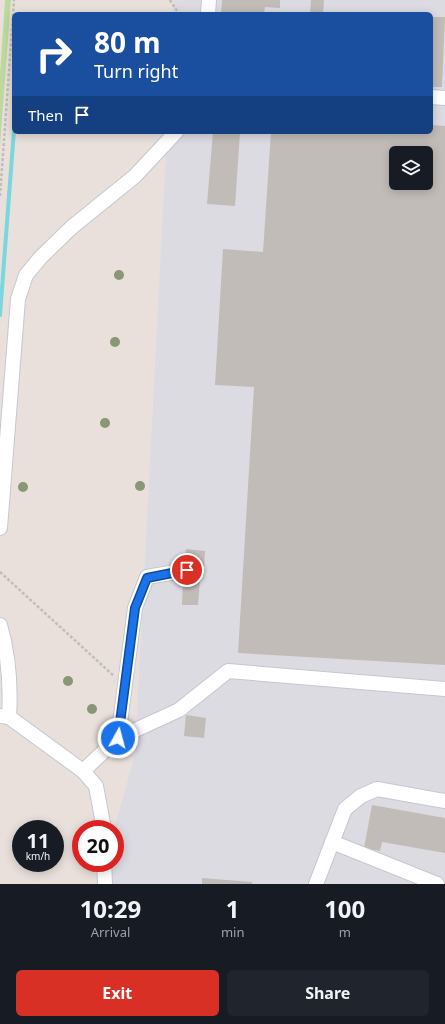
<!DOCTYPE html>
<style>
body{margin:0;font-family:"Noto Sans",sans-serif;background:#20242c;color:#f1f3f6;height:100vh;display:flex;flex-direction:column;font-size:15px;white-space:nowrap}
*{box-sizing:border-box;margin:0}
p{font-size:13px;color:#9ea1a6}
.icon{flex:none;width:22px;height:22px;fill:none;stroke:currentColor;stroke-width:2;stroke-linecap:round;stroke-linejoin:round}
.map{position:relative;height:884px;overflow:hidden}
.side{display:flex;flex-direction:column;background:#171b24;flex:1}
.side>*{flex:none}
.guide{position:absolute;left:12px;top:12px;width:421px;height:122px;border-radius:6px;box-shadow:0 2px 10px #0003;background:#1a4fa0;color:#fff;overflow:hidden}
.fabs{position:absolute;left:389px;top:146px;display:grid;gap:8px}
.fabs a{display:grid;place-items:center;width:44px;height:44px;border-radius:6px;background:#171b24;box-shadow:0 2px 10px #0003;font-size:20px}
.speed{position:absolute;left:12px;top:820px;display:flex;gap:8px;font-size:20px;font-weight:700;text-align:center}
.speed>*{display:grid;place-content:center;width:52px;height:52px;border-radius:50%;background:#171b24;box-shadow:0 2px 10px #0003;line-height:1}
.speed small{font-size:10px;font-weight:400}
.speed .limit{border:6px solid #d22;background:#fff;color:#111}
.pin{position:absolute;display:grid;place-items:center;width:34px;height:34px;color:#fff;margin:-17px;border:2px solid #fff;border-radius:50%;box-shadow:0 1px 4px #0007}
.me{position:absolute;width:44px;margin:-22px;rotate:7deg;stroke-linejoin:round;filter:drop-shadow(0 0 3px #0008)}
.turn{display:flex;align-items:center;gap:14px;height:84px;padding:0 16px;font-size:18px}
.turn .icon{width:52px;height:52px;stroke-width:2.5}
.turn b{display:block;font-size:28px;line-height:34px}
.then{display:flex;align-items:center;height:38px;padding:0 16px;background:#0003;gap:8px;font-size:15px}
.eta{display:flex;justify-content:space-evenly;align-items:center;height:68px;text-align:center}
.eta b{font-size:24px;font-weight:700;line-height:28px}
.button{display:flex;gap:8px;margin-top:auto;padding:8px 16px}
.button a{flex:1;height:46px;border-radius:6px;background:#d93025;color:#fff;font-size:16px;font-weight:700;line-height:46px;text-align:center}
.button a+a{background:#20242c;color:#f1f3f6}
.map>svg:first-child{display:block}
</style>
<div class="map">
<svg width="445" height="884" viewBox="0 0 445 884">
<rect width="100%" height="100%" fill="#e9e0db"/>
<!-- industrial -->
<path fill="#dcdbe2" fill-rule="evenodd" d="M174 0H445V884H99L105 863H115L114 829 135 755 167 132H431V14H173ZM396 153H426V183H396Z"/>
<!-- green -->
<polygon fill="#bdd99e" points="5,0 11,0 0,146 0,73"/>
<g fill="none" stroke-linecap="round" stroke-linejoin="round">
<!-- stream -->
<polyline stroke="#7bd6de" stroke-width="4" points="0,315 14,130"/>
</g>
<!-- building -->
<g fill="#c1bcb7" fill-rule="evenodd">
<polygon points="222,0 280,0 280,8 265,7 264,14 221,14"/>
<polygon points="311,0 324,0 323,14 310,14"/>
<polygon points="431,17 445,17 442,87 431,87"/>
<path d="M431 125 445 126V665L238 653 254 387 215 385 223 249 263 252 271 132H431ZM396 153H426V183H396Z"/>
<polygon points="213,132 240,132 235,206 207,204"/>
<polygon points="186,549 205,551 204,566 184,563"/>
<polygon points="183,578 200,579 198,605 182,605"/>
<polygon points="186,715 206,718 204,738 184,736"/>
<polygon points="372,805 445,818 445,853 382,842 380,851 364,848"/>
<polygon points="202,878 252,882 252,884 202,884"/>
</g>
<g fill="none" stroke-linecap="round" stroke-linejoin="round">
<!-- minor casing -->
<g stroke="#c3c8d0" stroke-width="16">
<g id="minor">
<polyline points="208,14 209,0"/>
<polyline points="431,97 445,98"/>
<polyline points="0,528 18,299 26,275 41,257 72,227 135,176 176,132"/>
<path d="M0 625C9 656 11 685 9 717"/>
<polyline points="0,716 9,717 83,771 96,786 104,829"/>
<polyline points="118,738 135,608 147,577 187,570"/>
<polyline points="83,771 118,738 179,710 228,671 445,689"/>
<polyline points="332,842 437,884"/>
<polyline points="104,863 105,884"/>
<polyline points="316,884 345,809 361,796 377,789 445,801"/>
</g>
</g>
<!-- path -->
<g stroke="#bebebe" stroke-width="2.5" stroke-dasharray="3 2" stroke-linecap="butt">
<polyline points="170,0 179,14"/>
<polyline points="0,196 14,0"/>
<polyline points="0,572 114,676"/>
</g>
<!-- minor -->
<use href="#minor" stroke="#fff" stroke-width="14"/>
</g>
<!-- trees -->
<g fill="#889775">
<circle cx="119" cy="275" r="5"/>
<circle cx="115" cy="342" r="5"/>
<circle cx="105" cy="423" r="5"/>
<circle cx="140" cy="486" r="5"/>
<circle cx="23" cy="487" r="5"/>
<circle cx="68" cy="681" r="5"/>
<circle cx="92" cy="709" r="5"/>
</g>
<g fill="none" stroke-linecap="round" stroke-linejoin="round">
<!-- route casing -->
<g stroke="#114b97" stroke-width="10">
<polyline id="route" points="118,738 135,608 147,578 187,570"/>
</g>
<!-- route -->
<use href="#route" stroke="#1a73e8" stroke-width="7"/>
</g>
</svg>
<div class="fabs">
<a><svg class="icon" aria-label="layers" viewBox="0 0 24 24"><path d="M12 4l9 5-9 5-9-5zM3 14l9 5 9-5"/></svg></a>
</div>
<div class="speed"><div>11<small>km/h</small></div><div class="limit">20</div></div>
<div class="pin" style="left:187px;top:570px;background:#d93025"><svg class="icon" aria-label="arrive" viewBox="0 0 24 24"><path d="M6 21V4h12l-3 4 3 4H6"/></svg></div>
<svg class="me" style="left:118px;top:738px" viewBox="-20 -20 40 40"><circle r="17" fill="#1a73e8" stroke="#fff" stroke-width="3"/><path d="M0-11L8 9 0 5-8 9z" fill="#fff"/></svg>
<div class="guide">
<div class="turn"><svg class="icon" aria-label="right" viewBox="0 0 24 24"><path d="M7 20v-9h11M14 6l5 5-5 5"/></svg><div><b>80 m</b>Turn right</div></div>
<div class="then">Then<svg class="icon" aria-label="arrive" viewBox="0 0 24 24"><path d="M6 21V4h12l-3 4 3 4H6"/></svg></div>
</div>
</div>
<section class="side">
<div class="eta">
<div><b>10:29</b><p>Arrival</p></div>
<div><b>1</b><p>min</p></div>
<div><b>100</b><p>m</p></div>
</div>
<div class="button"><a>Exit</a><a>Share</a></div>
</section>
